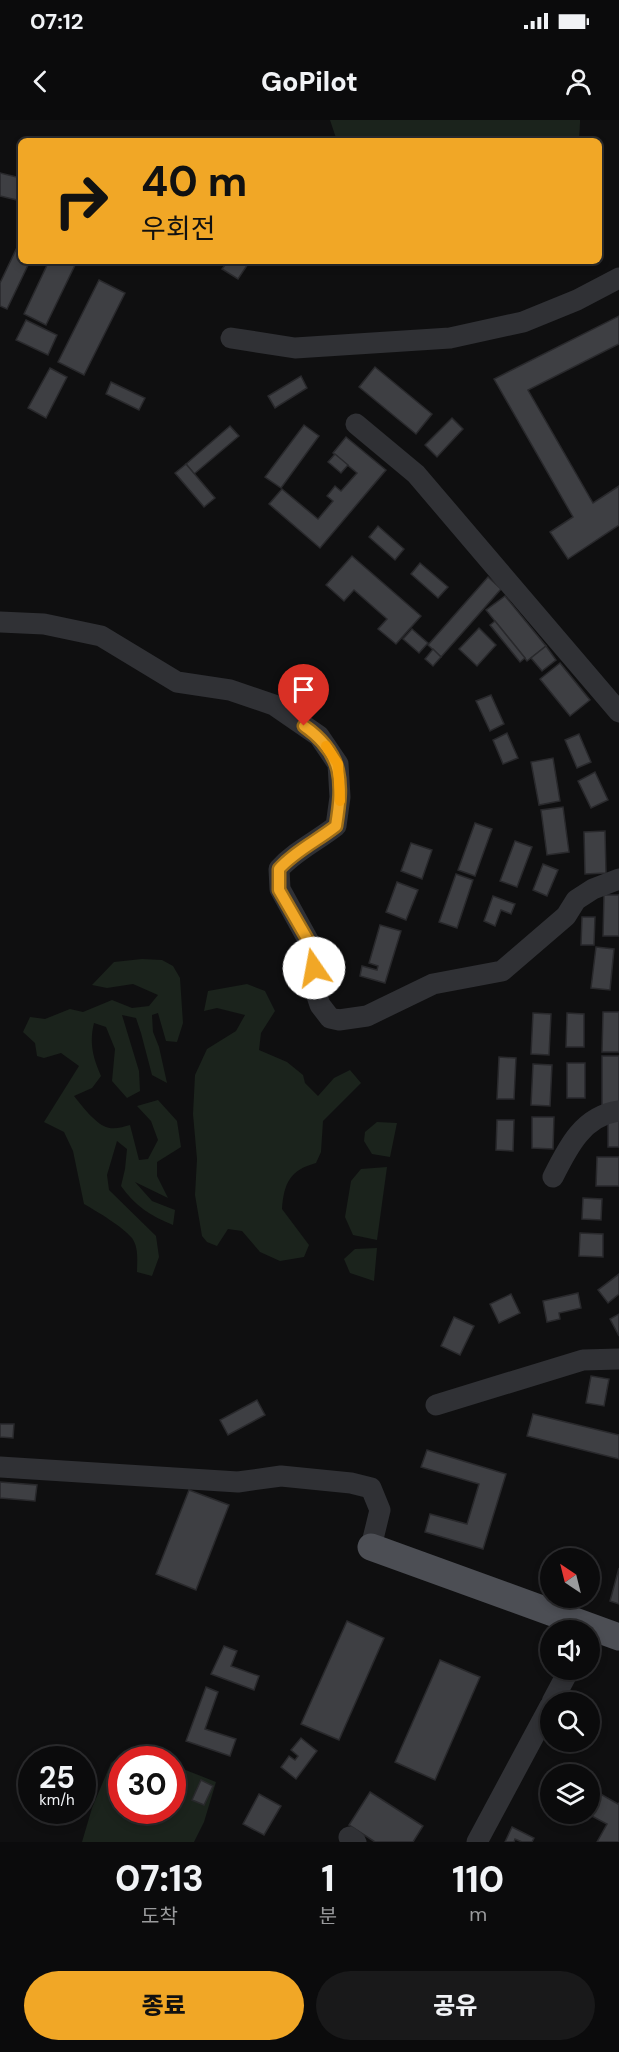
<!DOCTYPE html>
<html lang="ko">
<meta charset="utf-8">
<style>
body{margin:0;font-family:"DM Sans","Noto Sans KR",sans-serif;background:#19191a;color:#f1f3f6;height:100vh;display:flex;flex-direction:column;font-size:22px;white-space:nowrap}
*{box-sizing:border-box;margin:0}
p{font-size:20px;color:#9a9b9d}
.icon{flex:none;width:33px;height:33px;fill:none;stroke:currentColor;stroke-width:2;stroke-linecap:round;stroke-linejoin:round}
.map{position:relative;height:1722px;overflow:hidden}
.sheet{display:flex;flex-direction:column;background:#0b0b0c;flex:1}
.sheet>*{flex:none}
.guide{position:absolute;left:18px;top:18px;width:584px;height:126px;border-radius:9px;box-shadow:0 3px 9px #0003,0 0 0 2px #2b2b2d;background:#f1a726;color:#111;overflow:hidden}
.needle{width:39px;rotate:325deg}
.controls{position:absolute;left:540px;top:1428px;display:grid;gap:12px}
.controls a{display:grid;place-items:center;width:60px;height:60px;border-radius:50%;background:#0b0b0c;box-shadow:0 3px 9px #0003,0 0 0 2px #2b2b2d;font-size:30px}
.speed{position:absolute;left:18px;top:1626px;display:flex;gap:12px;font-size:30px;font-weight:700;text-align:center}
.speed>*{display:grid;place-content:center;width:78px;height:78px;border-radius:50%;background:#0b0b0c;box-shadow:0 3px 9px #0003,0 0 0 2px #2b2b2d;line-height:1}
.speed small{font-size:15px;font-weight:400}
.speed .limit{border:9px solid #d22;background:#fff;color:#111}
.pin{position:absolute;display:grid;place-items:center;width:51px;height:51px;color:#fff;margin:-62px -26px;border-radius:50% 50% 50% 0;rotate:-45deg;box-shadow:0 0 6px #0007}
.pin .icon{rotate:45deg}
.me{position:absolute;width:66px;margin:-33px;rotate:348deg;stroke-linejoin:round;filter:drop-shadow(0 0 4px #0008)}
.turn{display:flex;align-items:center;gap:21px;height:126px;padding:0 24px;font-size:27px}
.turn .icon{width:78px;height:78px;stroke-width:2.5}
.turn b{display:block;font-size:42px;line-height:51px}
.eta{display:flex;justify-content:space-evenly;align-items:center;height:102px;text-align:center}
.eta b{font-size:36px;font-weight:800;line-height:42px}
.button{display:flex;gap:12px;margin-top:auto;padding:12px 24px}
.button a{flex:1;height:69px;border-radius:36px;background:#f1a726;color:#111;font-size:24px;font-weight:800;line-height:69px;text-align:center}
.button a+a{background:#19191a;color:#f1f3f6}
.status{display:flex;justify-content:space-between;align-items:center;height:42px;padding:0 30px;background:#0b0b0c;direction:ltr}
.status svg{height:16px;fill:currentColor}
header{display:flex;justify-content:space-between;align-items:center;height:78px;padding:0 24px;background:#0b0b0c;font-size:27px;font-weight:800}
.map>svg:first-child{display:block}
</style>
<div class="status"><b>07:12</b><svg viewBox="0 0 49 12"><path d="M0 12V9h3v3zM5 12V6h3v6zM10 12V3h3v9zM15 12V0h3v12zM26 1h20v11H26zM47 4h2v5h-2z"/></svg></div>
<header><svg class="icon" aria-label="back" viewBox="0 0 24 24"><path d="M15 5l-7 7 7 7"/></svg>GoPilot<svg class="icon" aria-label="person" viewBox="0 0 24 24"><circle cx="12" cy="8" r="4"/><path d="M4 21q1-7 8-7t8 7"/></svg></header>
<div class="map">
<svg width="619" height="1722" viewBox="0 0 619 1722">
<rect width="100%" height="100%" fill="#0f0f10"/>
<!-- green -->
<g fill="#1b231c">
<polygon points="330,0 580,0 580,3 579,21 337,21"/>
<path d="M142 839 162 840 173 846 180 858 183 903 177 922 166 921 158 893 152 895 153 912 159 927 167 963 152 955 141 913 136 898 122 895 139 951 140 971 127 978 112 961 115 929 106 907 94 903C89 923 93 938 101 956L92 968 74 976C81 985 95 1003 106 1007 113 1010 123 1007 130 1005L139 1040 148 1039 158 1020 151 1001 137 986 158 980 177 1001 181 1027 157 1042V1056L168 1078 135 1062 152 1081 175 1090 173 1105C151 1096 135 1086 121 1066L125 1049 127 1029 117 1021 107 1055 109 1070 156 1116 159 1137 152 1156 137 1152C137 1141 139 1128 132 1118 123 1107 98 1092 84 1084L73 1031 64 1012 44 1002 79 946 61 933 44 938 37 936 35 923 23 912 30 897 45 899 70 889 83 892 112 880 132 888 149 886 158 875 133 864 107 868 92 865 114 842Z"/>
<path d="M247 864 265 871 275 891 261 913 259 930 287 942 303 955 305 963 318 976 334 958 350 950 361 963 323 1001 321 1032 316 1043C290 1050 284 1063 282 1089L309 1125 304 1137 280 1141 260 1132 242 1111 228 1109 217 1126 207 1122 202 1116 195 1075 197 1039 193 994 195 955 207 929 236 911 245 895 217 888 204 891 208 871Z"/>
<polygon points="377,1002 397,1003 390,1037 372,1034 364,1021 365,1012"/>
<polygon points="387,1047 377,1120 353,1115 345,1097 351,1061 361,1049"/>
<polygon points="377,1128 374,1161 350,1153 344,1139 355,1129"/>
<polygon points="127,1630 155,1639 122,1640 122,1690 172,1690 173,1645 216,1662 204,1702 194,1722 82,1722 92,1688 111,1643"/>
</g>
<!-- building -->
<g fill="#3e3f43" stroke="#29292c" stroke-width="1.5">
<polygon points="0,53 21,58 21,81 0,76"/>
<polygon points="21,119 21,141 30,141 7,189 0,186 0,163"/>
<polygon points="49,141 77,141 46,205 24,194"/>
<polygon points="228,141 250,141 238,159 222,149"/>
<polygon points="99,160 125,173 84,255 58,242"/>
<polygon points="619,196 619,224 528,270 593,383 619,366 619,405 568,439 550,412 573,397 494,259"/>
<polygon points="26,200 57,215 48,235 16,220"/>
<polygon points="375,247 432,294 416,314 359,267"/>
<polygon points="50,248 67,257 46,298 28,288"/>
<polygon points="301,256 307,268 275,288 268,276"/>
<polygon points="111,262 145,278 139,290 106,274"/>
<polygon points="452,298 463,309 437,337 425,325"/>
<polygon points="304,305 319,316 281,368 265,357"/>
<polygon points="230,306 239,316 194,354 186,344"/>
<polygon points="346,317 386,350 320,428 269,384 282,369 318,399 333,381 327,376 335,366 341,371 357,353 333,333"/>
<polygon points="335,334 348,345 341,353 328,342"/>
<polygon points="186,344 215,378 204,387 175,353"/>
<polygon points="378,406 404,429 395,440 369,417"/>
<polygon points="352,436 421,496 396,524 378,509 387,499 354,470 344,481 326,465"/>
<polygon points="420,443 448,467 438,478 411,454"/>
<polygon points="488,457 501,469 441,537 428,525"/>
<polygon points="505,476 546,526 527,541 486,490"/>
<polygon points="495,501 525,538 520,542 490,505"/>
<polygon points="479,508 496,525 477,546 459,529"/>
<polygon points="412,509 428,523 419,533 403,519"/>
<polygon points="546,526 556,540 542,551 531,538"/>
<polygon points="433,529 441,537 433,546 425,539"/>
<polygon points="560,543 590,580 570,596 540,559"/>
<polygon points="491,575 504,604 490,611 476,581"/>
<polygon points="507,613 518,638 503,644 493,620"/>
<polygon points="579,614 591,642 577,648 565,620"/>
<polygon points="553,638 560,681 539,685 531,642"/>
<polygon points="595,652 608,680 591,688 578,661"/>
<polygon points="563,687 569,732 547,735 541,690"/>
<polygon points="475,703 492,709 475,756 458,750"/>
<polygon points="605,711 606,753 585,754 584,712"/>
<polygon points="515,721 532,727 517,767 500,761"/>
<polygon points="411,723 432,730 422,759 401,751"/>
<polygon points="543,744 558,750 547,776 533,770"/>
<polygon points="456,754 473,760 457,808 439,802"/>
<polygon points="397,762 418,770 406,800 386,792"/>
<polygon points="604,775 619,775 619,816 603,816"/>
<polygon points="493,776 515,784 511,794 501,790 495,806 484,801"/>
<polygon points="582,797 595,797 594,825 581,825"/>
<polygon points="380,805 401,811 385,863 360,856 362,846 377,850 378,846 369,843"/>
<polygon points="596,827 614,829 610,870 591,868"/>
<polygon points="603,892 619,892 619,932 602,932"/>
<polygon points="533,893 551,894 549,935 531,934"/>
<polygon points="567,893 584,894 584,927 566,927"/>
<rect x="602" y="936" width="17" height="49"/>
<polygon points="499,937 516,938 514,979 497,979"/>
<rect x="567" y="943" width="18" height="35"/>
<polygon points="533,944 552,945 550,986 531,985"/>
<polygon points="532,997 554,997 553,1029 532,1028"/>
<rect x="608" y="999" width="11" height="28"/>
<polygon points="497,1000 514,1000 513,1031 496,1030"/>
<polygon points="597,1037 619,1037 619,1066 596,1066"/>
<polygon points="583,1078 602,1079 601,1100 582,1099"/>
<polygon points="580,1113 603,1114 603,1137 579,1136"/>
<polygon points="619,1154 619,1174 608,1183 598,1170"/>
<polygon points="578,1173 581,1188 559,1193 560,1199 547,1202 543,1181"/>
<polygon points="511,1174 520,1193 499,1203 490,1184"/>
<polygon points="619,1194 619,1216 610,1199"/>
<polygon points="454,1197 474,1206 460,1235 441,1226"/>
<polygon points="591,1256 609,1259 604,1286 586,1283"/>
<polygon points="257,1280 265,1295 228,1315 220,1300"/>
<polygon points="533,1294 619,1315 619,1339 527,1316"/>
<polygon points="0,1304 14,1304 13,1318 0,1317"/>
<polygon points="427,1330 506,1354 483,1429 425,1412 430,1394 467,1404 479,1364 421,1347"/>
<polygon points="0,1362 37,1365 35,1381 0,1378"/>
<polygon points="189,1370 229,1385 196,1470 156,1454"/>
<polygon points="619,1448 619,1484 610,1481"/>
<polygon points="347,1501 384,1518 339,1620 301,1604"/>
<polygon points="224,1526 237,1531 231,1546 259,1556 254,1570 211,1554"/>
<polygon points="440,1540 480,1557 435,1660 395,1642"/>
<polygon points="206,1567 218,1572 205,1609 236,1619 230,1636 186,1621"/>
<polygon points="301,1618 317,1631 296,1659 281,1647 289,1636 295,1640 298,1636 291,1630"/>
<polygon points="201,1660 213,1666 204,1685 192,1680"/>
<polygon points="590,1668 618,1684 619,1683 619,1722 597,1722 607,1704 588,1694 590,1694"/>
<polygon points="370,1672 423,1706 413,1722 375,1722 349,1705"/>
<polygon points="259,1674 281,1686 264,1715 243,1704"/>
<polygon points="512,1707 534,1718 532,1722 522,1722 515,1719 514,1722 505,1722"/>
</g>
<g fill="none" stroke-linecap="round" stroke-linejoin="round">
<!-- minor -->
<g stroke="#303135" stroke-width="21">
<polyline points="231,218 295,228 450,218 523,202 577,180 619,158"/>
<polyline points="356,304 416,354 619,592"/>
<path d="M0 502 44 504 101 516 177 562 230 570 274 585 319 616 338 644 340 677 336 706C317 721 295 731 279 749L280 769 313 829 314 867 320 885 330 898 339 900 367 896 433 864 502 851 566 796 576 780 593 769 619 759"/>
<path d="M553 1057C568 1027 583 996 619 991"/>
<polyline points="436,1285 583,1240 619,1239"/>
<polyline points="0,1347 238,1362 281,1356 351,1363 371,1368 380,1390 371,1427"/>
<polyline points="552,1582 569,1550"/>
<polyline points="349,1717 356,1722"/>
<polyline points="477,1722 550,1586"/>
</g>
<!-- major -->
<polyline stroke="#4c4e54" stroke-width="27" points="371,1427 619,1517"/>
</g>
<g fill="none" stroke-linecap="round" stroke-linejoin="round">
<!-- route casing -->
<g stroke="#9d6d19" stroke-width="15">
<path id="route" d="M304 606C344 634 343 662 336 706 317 721 295 731 279 749V770L313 829 314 848"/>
</g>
<!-- route -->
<use href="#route" stroke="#f1a726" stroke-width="10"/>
<!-- slow -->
<polyline stroke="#f59e0b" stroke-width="10" points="326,626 338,644 340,681"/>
</g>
</svg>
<div class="controls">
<a><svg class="needle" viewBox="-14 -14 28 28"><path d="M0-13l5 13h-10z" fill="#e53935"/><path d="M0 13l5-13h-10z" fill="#9a9b9d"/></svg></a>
<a><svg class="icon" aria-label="sound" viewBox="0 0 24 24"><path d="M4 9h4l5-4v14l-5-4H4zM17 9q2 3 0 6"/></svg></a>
<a><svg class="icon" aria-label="search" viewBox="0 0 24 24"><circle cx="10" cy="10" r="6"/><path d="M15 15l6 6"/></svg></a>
<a><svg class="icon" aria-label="layers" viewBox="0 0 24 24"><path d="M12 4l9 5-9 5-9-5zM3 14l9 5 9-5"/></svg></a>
</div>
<div class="speed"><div>25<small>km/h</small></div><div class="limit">30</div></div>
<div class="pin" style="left:304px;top:606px;background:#d93025"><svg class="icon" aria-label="arrive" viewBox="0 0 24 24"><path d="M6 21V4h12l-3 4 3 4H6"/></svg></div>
<svg class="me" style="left:314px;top:848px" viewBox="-20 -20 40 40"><circle r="19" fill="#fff"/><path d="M0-13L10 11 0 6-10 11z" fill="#f1a726"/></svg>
<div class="guide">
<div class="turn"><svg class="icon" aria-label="right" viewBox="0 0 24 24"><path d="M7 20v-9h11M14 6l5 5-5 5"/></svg><div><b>40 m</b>우회전</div></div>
</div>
</div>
<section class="sheet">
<div class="eta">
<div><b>07:13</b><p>도착</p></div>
<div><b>1</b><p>분</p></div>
<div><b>110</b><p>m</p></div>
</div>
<div class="button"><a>종료</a><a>공유</a></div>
</section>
